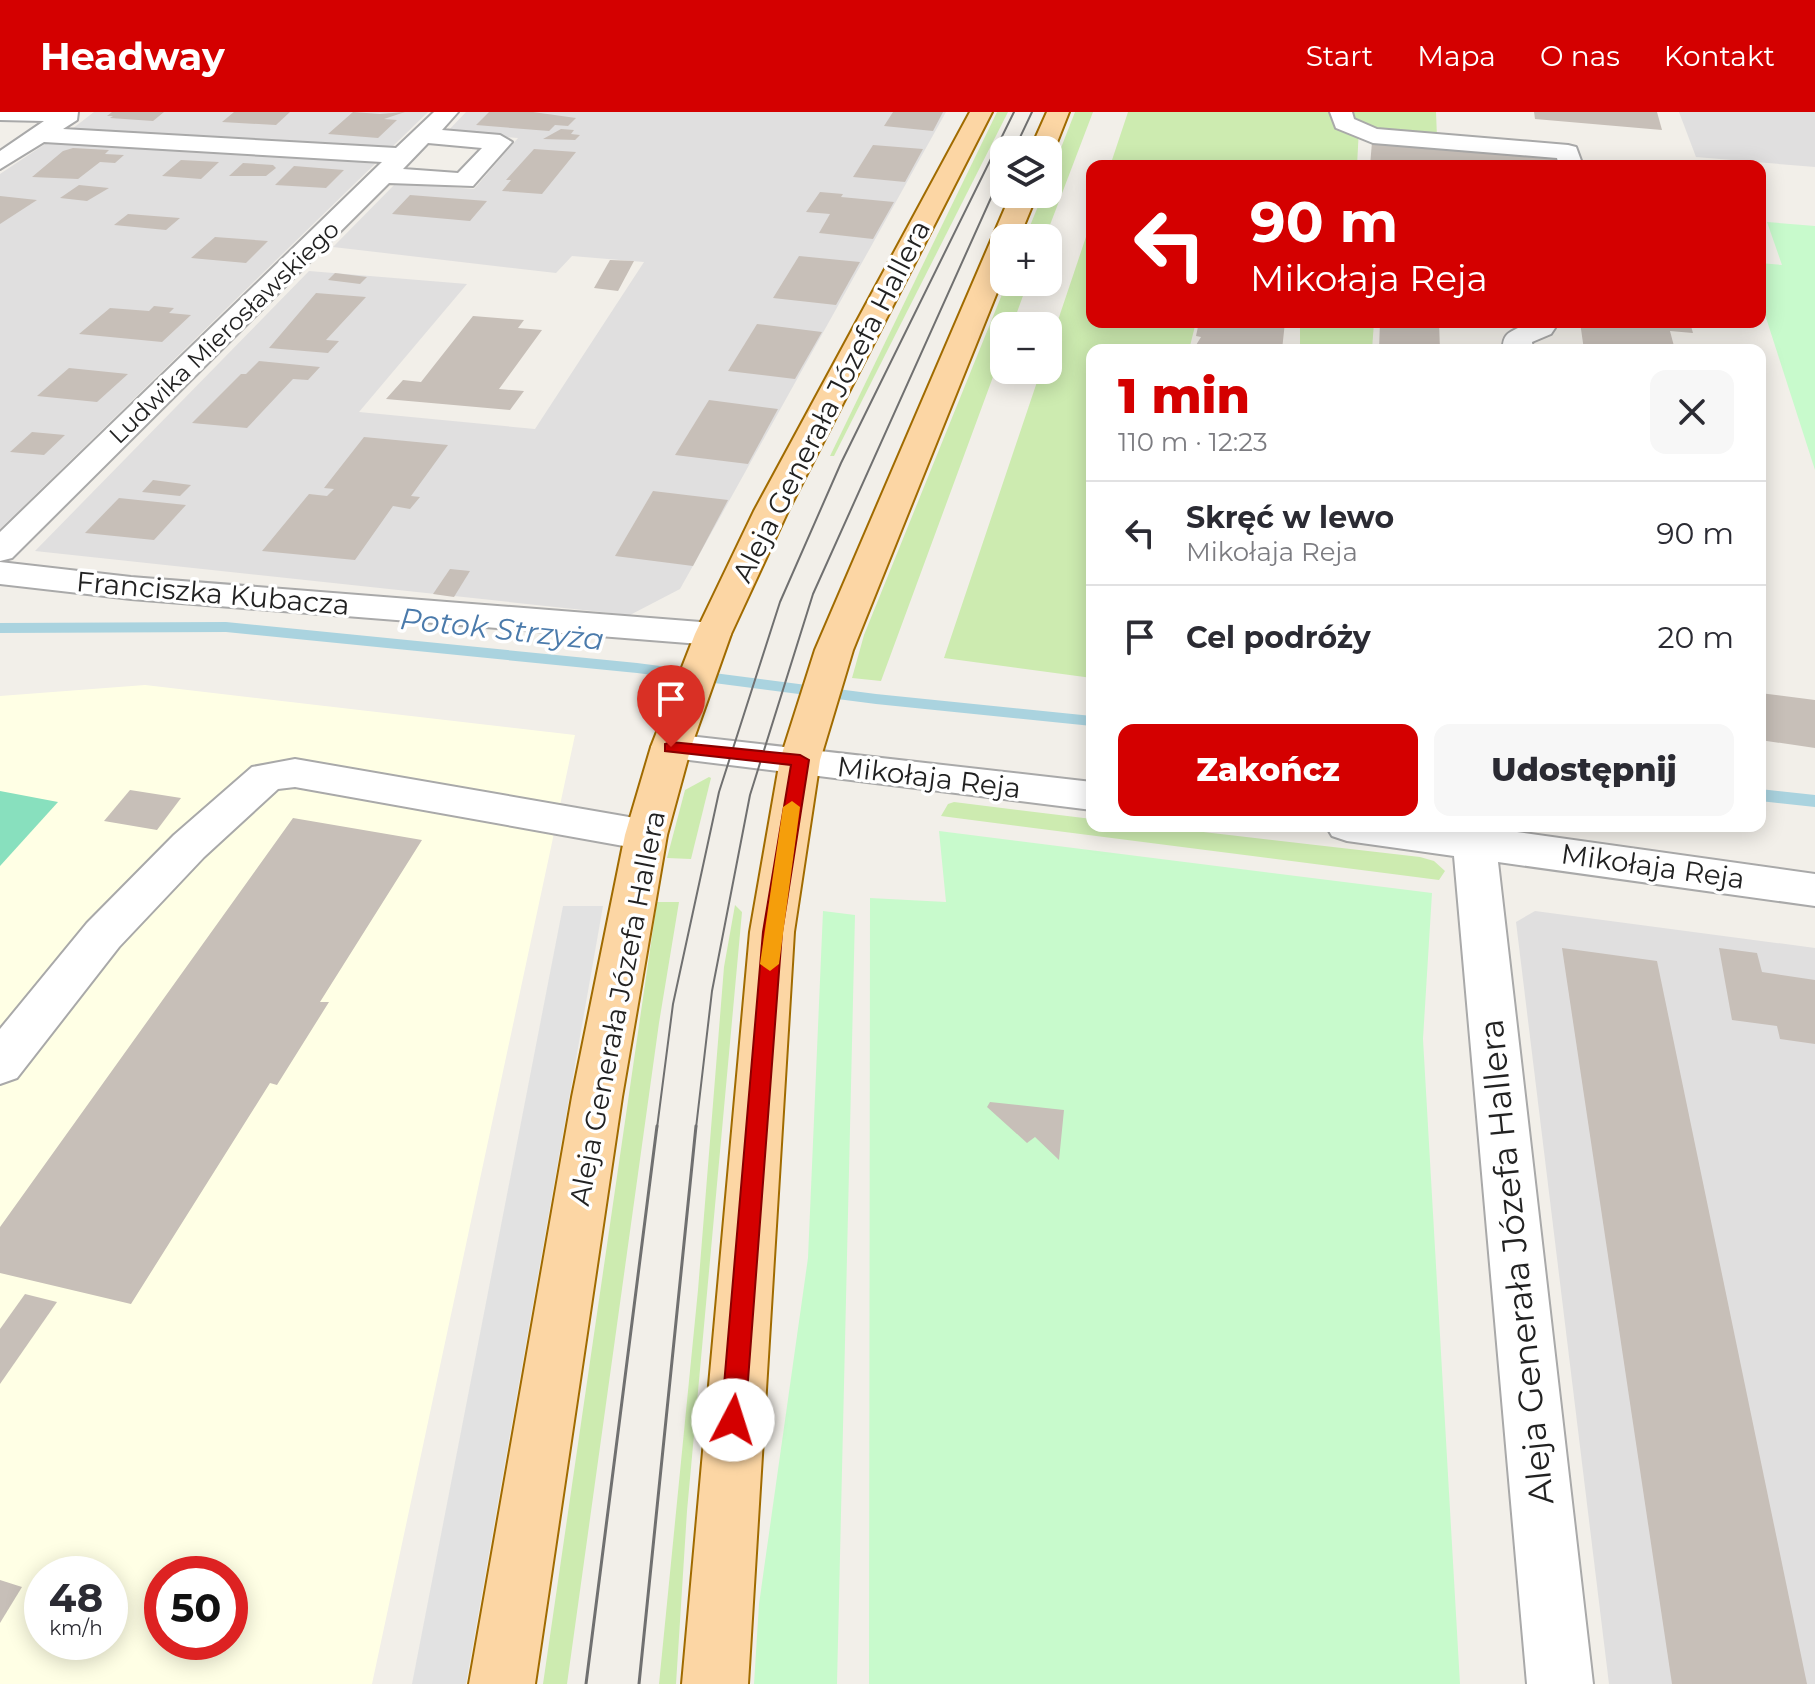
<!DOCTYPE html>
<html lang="pl">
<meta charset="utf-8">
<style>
body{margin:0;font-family:Montserrat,sans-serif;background:#f7f7f7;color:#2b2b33;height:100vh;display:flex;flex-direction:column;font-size:30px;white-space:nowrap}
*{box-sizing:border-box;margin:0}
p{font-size:26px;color:#7c7c81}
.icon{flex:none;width:44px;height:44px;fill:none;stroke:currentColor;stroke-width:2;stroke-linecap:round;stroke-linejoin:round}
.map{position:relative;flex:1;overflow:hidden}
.drawer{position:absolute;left:1086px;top:232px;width:680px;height:488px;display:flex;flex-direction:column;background:#fff;border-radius:16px;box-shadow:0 4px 20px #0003}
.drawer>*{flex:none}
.top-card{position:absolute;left:1086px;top:48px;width:680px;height:168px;border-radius:16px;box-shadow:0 4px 20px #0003;background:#d40000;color:#fff;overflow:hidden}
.buttons{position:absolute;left:990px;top:24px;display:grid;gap:16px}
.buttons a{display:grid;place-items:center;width:72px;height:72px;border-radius:16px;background:#fff;box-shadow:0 4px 20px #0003;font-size:40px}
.speed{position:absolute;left:24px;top:1444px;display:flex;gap:16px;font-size:40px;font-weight:700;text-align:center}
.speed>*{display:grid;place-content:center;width:104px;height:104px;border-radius:50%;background:#fff;box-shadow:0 4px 20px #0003;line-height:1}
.speed small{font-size:20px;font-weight:400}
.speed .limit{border:12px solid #d22;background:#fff;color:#111}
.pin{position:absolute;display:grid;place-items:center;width:68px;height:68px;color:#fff;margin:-82px -34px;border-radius:50% 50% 50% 0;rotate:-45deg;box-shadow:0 0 8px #0007}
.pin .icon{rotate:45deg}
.me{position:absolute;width:88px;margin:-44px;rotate:5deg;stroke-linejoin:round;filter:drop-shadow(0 0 6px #0008)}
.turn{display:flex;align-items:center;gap:28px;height:168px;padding:0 32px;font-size:36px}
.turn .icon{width:104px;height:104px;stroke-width:2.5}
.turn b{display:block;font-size:56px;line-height:68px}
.round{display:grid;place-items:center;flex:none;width:84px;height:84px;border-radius:16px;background:#f7f7f7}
.head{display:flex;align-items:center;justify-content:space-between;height:136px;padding:0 32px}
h1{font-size:48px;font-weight:800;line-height:60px;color:#d40000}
.button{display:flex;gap:16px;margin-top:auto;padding:16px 32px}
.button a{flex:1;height:92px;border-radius:16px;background:#d40000;color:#fff;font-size:32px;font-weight:800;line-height:92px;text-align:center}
.button a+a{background:#f7f7f7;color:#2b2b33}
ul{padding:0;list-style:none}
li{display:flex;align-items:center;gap:24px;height:104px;padding:0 32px;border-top:2px solid #e1e1e2}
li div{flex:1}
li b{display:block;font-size:30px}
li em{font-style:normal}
header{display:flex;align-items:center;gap:48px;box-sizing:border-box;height:112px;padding:0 40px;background:#d40000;color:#fff}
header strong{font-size:38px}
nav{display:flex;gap:44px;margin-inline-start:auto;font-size:28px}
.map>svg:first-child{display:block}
</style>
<header>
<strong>Headway</strong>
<nav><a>Start</a><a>Mapa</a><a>O nas</a><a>Kontakt</a></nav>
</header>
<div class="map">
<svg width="1815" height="1572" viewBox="0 0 1815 1572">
<rect width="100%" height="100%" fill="#f2efe9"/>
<!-- residential -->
<g fill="#e0dfdf">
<polygon points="94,0 428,0 390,37 77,20 72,17"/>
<polygon points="466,0 946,0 680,477 630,503 35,439 309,159 467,172 359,300 535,317 644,150 572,144 556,161 333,135 396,71 474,77 518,26 446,21"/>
<polygon points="1679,0 1815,0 1815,55 1696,45"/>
<polygon points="56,29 379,48 0,417 0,62 45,32"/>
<polygon points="1535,799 1815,836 1815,1572 1609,1572 1516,810"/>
</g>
<!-- education -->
<path fill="#ffffe5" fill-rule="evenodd" d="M145 573 575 623 372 1572H0V584ZM42 1462H110V1530H42ZM162 1462H230V1530H162Z"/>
<!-- grass -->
<g fill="#cdebb0">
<polygon points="997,0 1008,0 834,344 830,344"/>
<polygon points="1075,0 1093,0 1045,126 1025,126 1043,82 1048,82 1048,69"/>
<polygon points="1128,0 1436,0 1437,25 1359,16 1357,54 1110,54"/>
<polygon points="1092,107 1092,210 1196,210 1189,238 1092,238 1092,566 944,546 1041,258 1048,258 1048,238"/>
<polygon points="1007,170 1028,170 1012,214 1004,214 1004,235 881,569 852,566 864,523"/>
<polygon points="1300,210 1374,210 1372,238 1300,238"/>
<polygon points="709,665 711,666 691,747 667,746 685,678"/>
<polygon points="954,690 1092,707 1092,714 1152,714 1420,745 1434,749 1445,759 1439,768 941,704 948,692"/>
<polygon points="657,790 679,790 659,911 567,1572 543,1572"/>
<polygon points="735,793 742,800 687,1399 676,1572 659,1572 698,1178 724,855"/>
</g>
<!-- park -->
<g fill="#c8facc">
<polygon points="1767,110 1815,114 1815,358 1760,187 1760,151 1782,153"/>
<polygon points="939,719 1432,781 1423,927 1460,1572 869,1572 870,786 946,790"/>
<polygon points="823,799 855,803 837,1572 754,1572 759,1492 808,1146"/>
</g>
<!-- pitch -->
<polygon fill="#88e0be" points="0,679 58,690 0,754"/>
<!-- parking -->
<polygon fill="#e2e2e2" points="563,794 603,794 466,1572 412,1572"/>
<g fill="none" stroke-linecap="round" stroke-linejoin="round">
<!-- stream -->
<g fill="#aad3df" fill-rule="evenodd">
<polygon points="226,510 637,551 876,582 1092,604 1092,614 876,592 637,561 226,520 0,521 0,511"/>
<polygon points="1760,677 1815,683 1815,695 1760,689"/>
</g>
</g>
<!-- building -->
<g fill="#c7bfb8">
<polygon points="112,0 164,0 153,9 110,6 113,4 107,4"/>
<polygon points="234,0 290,0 276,13 222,10"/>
<polygon points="353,0 380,2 405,0 384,7 397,8 378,26 328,22"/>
<polygon points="489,0 533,0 576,6 568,14 555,13 549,19 476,13"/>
<polygon points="893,0 943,0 933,19 884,14"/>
<polygon points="1534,0 1657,0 1662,18 1535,7"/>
<polygon points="561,17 574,18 571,22 580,23 575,28 543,27"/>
<polygon points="1372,30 1555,45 1557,54 1370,54"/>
<polygon points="873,33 923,37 905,70 853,65"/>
<polygon points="73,36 109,38 105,42 124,43 115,51 100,50 78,67 32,65 63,39"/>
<polygon points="534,37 576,40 542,82 502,79 511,68 506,68"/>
<polygon points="181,48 219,50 201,67 162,64"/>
<polygon points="243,51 273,53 276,56 266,64 229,64"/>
<polygon points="294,54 344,58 326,76 275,73"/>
<polygon points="79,73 109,76 87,89 60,86"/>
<polygon points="820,80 843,82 841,85 894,90 873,127 819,121 830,102 806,100"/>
<polygon points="410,83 448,86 487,89 470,109 392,102"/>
<polygon points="0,84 37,88 0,112"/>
<polygon points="128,102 180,106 166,118 114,113"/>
<polygon points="215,125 268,129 246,151 191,146"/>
<polygon points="799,144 860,150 836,193 773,186"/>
<polygon points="610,148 634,149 618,179 594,176"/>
<polygon points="335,161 367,165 360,172 328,168"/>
<polygon points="316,181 366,185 326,228 339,229 328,241 269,236"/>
<polygon points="154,194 174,196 169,201 191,203 162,230 79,222 110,196 149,199"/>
<polygon points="473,204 524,208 518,216 542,218 499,277 524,279 510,298 386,287 403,268 421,270"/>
<polygon points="1199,210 1285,210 1282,238 1193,238 1201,225 1196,224"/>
<polygon points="1380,210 1439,210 1440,238 1379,238"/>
<polygon points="1580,210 1668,210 1691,214 1693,221 1670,219 1675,238 1584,238"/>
<polygon points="757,212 822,220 795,267 728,259"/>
<polygon points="259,249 320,255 308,268 293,267 247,316 192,311 241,262 246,262"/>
<polygon points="69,256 128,262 97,290 37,284"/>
<polygon points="709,288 778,297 748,352 675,343"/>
<polygon points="32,320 65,323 44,343 10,340"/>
<polygon points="364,325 448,333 411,384 420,385 410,397 393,394 355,448 262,439 309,382 327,384 334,377 324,376"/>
<polygon points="153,368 191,373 180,384 142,380"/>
<polygon points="653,379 728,388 693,454 615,444"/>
<polygon points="119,386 186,393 154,428 85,421"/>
<polygon points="450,457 470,459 454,485 433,482"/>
<polygon points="1760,581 1815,588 1815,636 1760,628"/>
<polygon points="130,678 181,686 157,718 104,709"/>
<polygon points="293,706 422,728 320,890 329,890 277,973 270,971 131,1192 0,1161 0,1115"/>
<polygon points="1562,836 1657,849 1807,1572 1672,1572"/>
<polygon points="1719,836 1757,841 1762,860 1815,868 1815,932 1780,927 1777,914 1732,908"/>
<polygon points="990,990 1064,998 1059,1048 1035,1025 1027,1031 987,995"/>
<polygon points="25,1182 57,1190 0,1272 0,1217"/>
<polygon points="0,1468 22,1475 0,1511"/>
</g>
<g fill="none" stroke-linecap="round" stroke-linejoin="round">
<!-- minor casing -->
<g stroke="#a9a9a9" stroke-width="4">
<g id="minor">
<path d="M0 0H78L77 8 63 17 396 36 434 0H458L442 18 500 23 512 30 473 74 389 71 12 446 0 449V420L382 50 44 30 0 57V39L44 9 0 8ZM428 31 482 36 458 61 403 57Z"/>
<polygon points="1330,0 1352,0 1354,7 1377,17 1568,33 1576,35 1583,54 1559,54 1557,46 1373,31 1336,16"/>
<path d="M1526 210H1554L1555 216 1551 222 1532 230 1533 238H1503C1502 217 1515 221 1526 210Z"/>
<polygon points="0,450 131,465 713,511 726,514 731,522 726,530 713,533 131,487 0,472"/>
<polygon points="671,622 1092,670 1092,698 657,644 651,635 657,626"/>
<polygon points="295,647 646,708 661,712 667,723 661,734 646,738 295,675 278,677 204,745 119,835 17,966 0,972 0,917 87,811 174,723 252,655"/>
<polygon points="1326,714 1474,714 1815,762 1815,794 1498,750 1593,1572 1527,1572 1454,744 1347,729 1332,724"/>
</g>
</g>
<!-- major casing -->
<g stroke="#a06b00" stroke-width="4">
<g id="major">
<polygon points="970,0 992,0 788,399 731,522 691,635 667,723 622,985 535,1572 469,1572 572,985 625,723 651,635 695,522 754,399"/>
<polygon points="1047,0 1069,0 1054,38 1048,44 1048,38 1030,38"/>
<polygon points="1011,82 1037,82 1019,126 1004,126 1004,163 853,538 820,648 794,820 748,1572 682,1572 750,820 780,648 815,538"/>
</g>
</g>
<!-- minor -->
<use href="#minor" fill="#fff" fill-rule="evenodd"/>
<!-- major -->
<use href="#major" fill="#fcd6a4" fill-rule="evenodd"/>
<!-- tram-far1 -->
<g stroke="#707070" stroke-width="2">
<polyline points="1014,38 1032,0"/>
<polyline points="657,1016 673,892 719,680 780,490 841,351 1014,0"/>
<polyline points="696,1016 712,879 750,683 813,482 1004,57"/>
</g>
<!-- tram -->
<g stroke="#707070" stroke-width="3">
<polyline points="586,1572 657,1014"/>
<polyline points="639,1572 696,1014"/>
</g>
</g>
<!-- route -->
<polygon fill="#d40000" stroke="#8a0000" stroke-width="2" points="671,630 800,643 809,648 782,820 745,1308 741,1316 733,1320 724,1316 721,1308 763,820 791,653 665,639 665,632"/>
<!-- slow -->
<polygon fill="#f59e0b" points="792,689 800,695 779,852 770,859 760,852 783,695"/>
<g text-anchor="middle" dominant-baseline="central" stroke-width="7" stroke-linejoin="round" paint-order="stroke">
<!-- far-street labels -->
<g font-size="24" fill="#222" stroke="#fff">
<text transform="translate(224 220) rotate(-44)">Ludwika Mierosławskiego</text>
</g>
<!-- street labels -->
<g font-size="28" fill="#222" stroke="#fff">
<text transform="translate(831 289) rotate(-63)">Aleja Generała Józefa Hallera</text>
<text transform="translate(213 481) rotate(5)">Franciszka Kubacza</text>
<text transform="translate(929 665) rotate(7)">Mikołaja Reja</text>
<text transform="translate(1653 754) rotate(8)">Mikołaja Reja</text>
<text transform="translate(617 896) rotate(-79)">Aleja Generała Józefa Hallera</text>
</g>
<!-- water labels -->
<g font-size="30" font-style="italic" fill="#4a7aab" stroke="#fff">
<text transform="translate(502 517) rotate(6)">Potok Strzyża</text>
</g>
<!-- near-street labels -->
<g font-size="34" fill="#222" stroke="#fff">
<text transform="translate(1516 1150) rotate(-96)">Aleja Generała Józefa Hallera</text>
</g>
</g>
</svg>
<div class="buttons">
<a><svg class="icon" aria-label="layers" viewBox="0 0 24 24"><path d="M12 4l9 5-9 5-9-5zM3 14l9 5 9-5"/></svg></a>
<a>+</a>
<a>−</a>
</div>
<div class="speed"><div>48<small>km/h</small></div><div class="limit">50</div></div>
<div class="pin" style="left:671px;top:635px;background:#d93025"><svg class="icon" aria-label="arrive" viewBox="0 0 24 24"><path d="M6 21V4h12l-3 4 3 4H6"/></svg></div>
<svg class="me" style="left:733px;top:1308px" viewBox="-20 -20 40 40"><circle r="19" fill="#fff"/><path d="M0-13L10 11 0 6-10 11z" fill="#d40000"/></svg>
<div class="top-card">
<div class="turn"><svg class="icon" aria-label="left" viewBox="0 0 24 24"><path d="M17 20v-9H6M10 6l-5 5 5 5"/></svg><div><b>90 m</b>Mikołaja Reja</div></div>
</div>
<section class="drawer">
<div class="head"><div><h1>1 min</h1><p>110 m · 12:23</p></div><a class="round"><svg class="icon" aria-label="close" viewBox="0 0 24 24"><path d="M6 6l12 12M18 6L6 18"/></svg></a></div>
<ul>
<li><svg class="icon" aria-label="left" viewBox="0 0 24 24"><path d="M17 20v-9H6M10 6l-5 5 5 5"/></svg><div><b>Skręć w lewo</b><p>Mikołaja Reja</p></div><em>90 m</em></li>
<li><svg class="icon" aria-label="arrive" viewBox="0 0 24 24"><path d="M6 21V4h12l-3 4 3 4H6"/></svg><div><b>Cel podróży</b></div><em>20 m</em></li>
</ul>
<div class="button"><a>Zakończ</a><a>Udostępnij</a></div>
</section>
</div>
